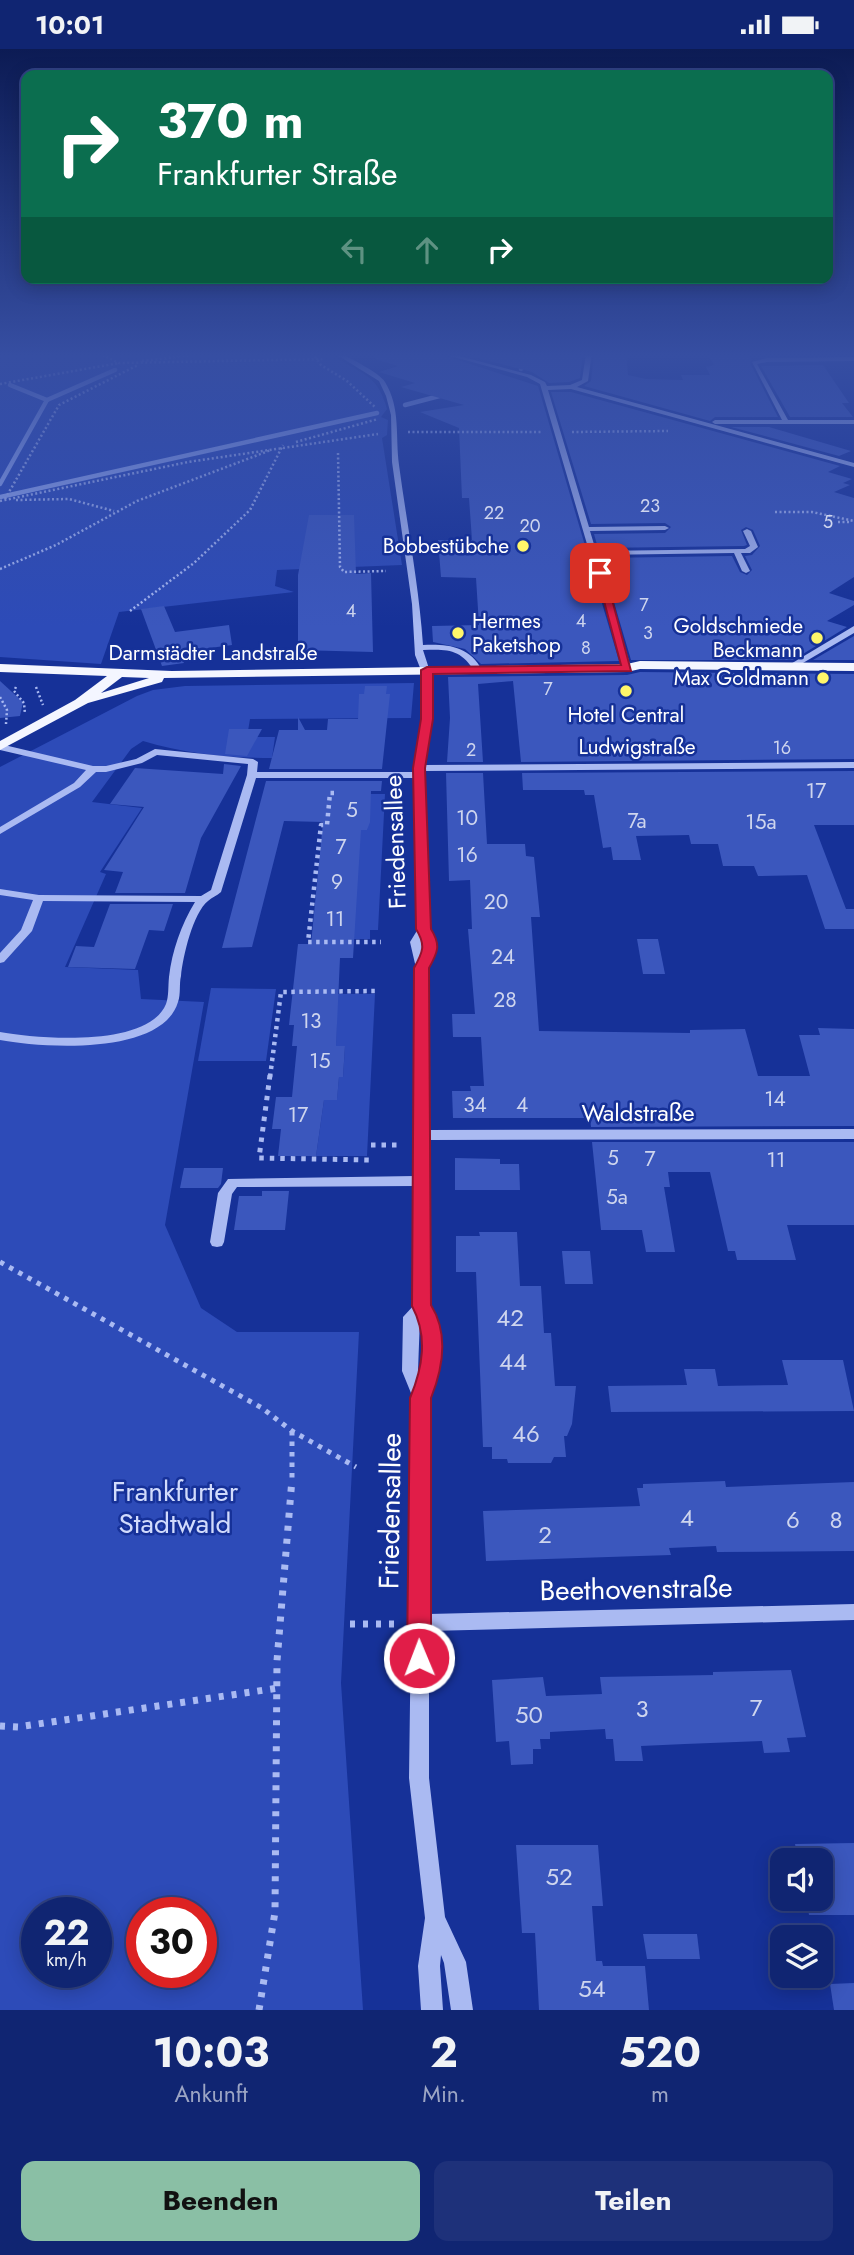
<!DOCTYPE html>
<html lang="de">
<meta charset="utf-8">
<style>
body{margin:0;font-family:Jost,sans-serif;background:#1e317a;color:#f1f3f6;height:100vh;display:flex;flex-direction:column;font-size:26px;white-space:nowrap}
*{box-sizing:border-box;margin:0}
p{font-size:23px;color:#9ca5c4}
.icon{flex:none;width:38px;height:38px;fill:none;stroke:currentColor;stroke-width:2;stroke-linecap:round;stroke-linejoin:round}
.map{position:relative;height:1961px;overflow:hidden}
.panel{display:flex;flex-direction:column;background:#102572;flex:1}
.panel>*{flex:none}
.guide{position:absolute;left:21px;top:21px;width:812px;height:214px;border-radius:14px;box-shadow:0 4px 18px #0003,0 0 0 2px #304284;background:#0b6e4f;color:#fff;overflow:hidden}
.fabs{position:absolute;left:770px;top:1799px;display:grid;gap:14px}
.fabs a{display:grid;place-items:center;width:63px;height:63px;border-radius:14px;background:#102572;box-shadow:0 4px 18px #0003,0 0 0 2px #304284;font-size:35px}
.speed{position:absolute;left:21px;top:1848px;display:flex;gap:14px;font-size:35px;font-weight:700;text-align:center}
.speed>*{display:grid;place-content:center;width:91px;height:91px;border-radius:50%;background:#102572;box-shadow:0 4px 18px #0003,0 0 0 2px #304284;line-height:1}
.speed small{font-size:18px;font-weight:400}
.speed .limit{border:10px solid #d22;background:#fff;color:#111}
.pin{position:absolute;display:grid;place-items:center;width:60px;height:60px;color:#fff;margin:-30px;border-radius:14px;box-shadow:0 4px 10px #0006}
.me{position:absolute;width:77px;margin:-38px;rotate:359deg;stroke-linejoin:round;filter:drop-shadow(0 0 5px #0008)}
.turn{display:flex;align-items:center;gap:24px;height:147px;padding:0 21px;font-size:32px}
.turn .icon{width:91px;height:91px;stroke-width:2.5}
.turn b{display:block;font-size:49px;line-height:60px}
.lanes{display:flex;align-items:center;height:66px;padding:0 21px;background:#0003;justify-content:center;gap:35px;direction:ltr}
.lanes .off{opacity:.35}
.eta{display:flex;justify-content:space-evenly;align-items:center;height:119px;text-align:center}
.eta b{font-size:42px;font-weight:700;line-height:49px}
.primary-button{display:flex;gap:14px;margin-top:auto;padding:14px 21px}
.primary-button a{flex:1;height:80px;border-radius:14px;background:#8abfa5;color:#111;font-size:28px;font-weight:700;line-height:80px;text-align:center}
.primary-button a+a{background:#1e317a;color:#f1f3f6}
.status{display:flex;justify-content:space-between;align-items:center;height:49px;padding:0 35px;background:#102572;direction:ltr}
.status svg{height:19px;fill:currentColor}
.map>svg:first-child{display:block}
</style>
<div class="status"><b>10:01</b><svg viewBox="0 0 49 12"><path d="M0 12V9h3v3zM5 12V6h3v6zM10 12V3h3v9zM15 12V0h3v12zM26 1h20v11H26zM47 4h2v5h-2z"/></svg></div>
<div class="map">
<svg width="854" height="1961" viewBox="0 0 854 1961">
<rect width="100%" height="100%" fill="#163198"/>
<!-- green -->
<g fill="#2d4bb8" fill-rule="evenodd">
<path d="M0 304H331C358 327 376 320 387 360L381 368 388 371 387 386 382 389 402 516 277 521 275 537 294 543 119 563 101 615 0 608Z"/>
<path d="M414 634 411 669 250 670 247 688H275L272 709C227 709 186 705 143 692L131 700 92 753 142 759 100 823 106 825 65 918 138 921 141 950 204 953 165 1176 201 1259 237 1283H359L341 1634 363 1961H0V718L137 647 153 641 185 637ZM37 1864H96V1923H37ZM142 1864H201V1923H142Z"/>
<polygon points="369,745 385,745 378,881 370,881 370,890 352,890 359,781 367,781"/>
<polygon points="211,939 276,940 266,1012 198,1012"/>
<polygon points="337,945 375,945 367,1107 316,1107 324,1051 337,1050 339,1028 343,1028 345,997 336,997"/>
</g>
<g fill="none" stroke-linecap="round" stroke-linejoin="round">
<!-- stream -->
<g stroke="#9cb1f4" stroke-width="4.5">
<polyline points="509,304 506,306 522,314 521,320"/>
<polyline points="10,336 47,351"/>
<polyline points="405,356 447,345"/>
<polyline points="0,435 47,351 115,321"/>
<polyline points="0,448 377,364"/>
</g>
</g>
<!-- building -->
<g fill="#3b57bd">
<polygon points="375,304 436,304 538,337 619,612 481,615 465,600 433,593 432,577 479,576 476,529 441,528 438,491 472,491 469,449 462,449 459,379 420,363 464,356 401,338 415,334 379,323 398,317 375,310"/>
<polygon points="458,304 583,304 580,329 569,333 549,334 532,323"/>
<polygon points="594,304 626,304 628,326 646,330 683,331 681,326 710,326 706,318 714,316 707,305 710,304 741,304 752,310 750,314 778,368 715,368 710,372 584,337 591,332"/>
<polygon points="823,316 849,354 842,354 853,368 790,368 761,317"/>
<polygon points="551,343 571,343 840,417 828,423 852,430 843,434 850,436 834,443 854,449 854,528 829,544 854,552 854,556 827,572 847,578 793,611 631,611 601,509 732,507 740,523 747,526 752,521 745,507 752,506 760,497 753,481 746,478 741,481 747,496 744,497 598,499 594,485 665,484 671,478 665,474 591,475"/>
<polygon points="731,378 769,378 851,402 839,407"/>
<polygon points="309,466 354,466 356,525 371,524 373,603 298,601 298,526"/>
<polygon points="164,557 175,583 229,576 232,596 188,602 181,605 184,614 162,617 141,560"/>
<polygon points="854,587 854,611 813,611"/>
<polygon points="640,623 854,625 854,710 521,713 513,632 478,635 483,713 447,713 450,669 448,628 627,626"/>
<polygon points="0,632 23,653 20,667 0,669"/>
<polygon points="365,637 387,637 386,645 390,645 382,720 269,720 279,681 298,681 298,668 305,681 327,681 328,670 358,670 359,645 364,645"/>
<polygon points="229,680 262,680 247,707 225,705"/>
<polygon points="224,715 241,717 201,789 185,844 115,844 123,823 104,821 144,758 110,755 135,719 223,725"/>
<polygon points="854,722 854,776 814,776 846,860 854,860 854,880 825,880 807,826 758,827 754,817 723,817 718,795 691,795 689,786 636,787 641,811 613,811 611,798 603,799 594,746 585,746 584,741 523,741 522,724"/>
<polygon points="446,724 483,724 487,795 525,795 526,807 534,808 540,868 531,868 539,982 690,984 690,981 745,980 758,1027 810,1027 799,986 820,986 818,979 854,980 854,1077 591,1078 590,1069 453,1069 452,1042 471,1042 470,1037 484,1037 481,988 453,988 452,965 475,965 468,880 472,880 470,831 449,832"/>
<polygon points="266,732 382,732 381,742 371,742 370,773 367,781 361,781 353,909 340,909 336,997 345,997 343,1028 339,1028 337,1051 324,1051 316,1107 278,1107 281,1080 272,1080 276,1048 292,1048 297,997 292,997 294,976 289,976 298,895 311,895 323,773 284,772 252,898 222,899"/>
<polygon points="110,855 173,855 164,882 149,881 135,920 68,918 76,897 94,898"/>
<polygon points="637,890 658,890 665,925 643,925"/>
<polygon points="592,1093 854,1093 854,1176 787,1176 796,1211 737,1211 735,1202 728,1202 710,1123 668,1123 670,1138 664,1138 675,1203 646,1203 642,1181 601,1181"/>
<polygon points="455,1109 500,1110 500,1115 519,1115 520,1141 455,1141"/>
<polygon points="184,1119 223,1119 221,1135 218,1139 180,1139"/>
<polygon points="262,1142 289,1142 285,1181 234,1181 239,1147 262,1147"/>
<polygon points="479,1183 517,1183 520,1237 541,1237 544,1284 551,1284 555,1337 576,1337 572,1375 567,1387 564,1387 566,1408 554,1408 551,1414 508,1414 507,1410 492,1410 492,1398 483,1398 476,1223 456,1223 456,1187 480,1187"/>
<polygon points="562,1202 590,1202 593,1235 565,1235"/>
<polygon points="782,1311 843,1311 854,1362 611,1363 608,1337 687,1336 684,1320 715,1320 718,1337 788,1336"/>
<polygon points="725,1432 726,1438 854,1433 854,1502 717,1503 716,1497 669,1499 671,1506 486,1512 483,1462 640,1457 637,1439 643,1439 643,1435"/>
<polygon points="791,1621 806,1688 787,1689 790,1703 764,1704 762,1692 685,1695 641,1697 643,1712 615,1712 613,1690 606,1690 605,1680 550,1683 550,1690 540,1690 541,1700 533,1700 533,1715 511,1716 509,1692 496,1693 492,1631 543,1628 546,1647 602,1645 600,1628 713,1626 713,1623"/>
<polygon points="854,1794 854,1866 809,1866 806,1850 821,1850 821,1811 798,1811 795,1795"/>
<polygon points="516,1796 598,1796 603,1857 592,1857 596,1912 602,1912 603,1917 645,1917 649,1961 539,1961 535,1884 522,1884"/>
<polygon points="643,1885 697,1885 700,1910 647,1910"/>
<polygon points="854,1934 854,1961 834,1961 830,1935"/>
</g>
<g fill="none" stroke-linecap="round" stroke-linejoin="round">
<!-- path-far3 -->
<g stroke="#aabaf2" stroke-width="2.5" stroke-dasharray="2 2.5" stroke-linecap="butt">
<polyline points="98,304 119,314 323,310"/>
<polyline points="312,304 321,316 347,332 376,359"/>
<polyline points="142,312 211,304"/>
<polyline points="0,335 119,314"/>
<polyline points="408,383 542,383"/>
<polyline points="572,383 668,382"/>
<polyline points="296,393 378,370"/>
<polyline points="338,404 340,518 344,523 386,522"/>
<polyline points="5,450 59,356 138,316"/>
<polyline points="16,451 69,450 114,462"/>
<polyline points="0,452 188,413 378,385"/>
<polyline points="775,463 812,463 854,472"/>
<polyline points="838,473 850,473"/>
<polyline points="0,520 56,496 137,452 271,401"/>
<polyline points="130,562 194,514 250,461 283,396"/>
<polyline points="16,638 14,642 24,654 25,665"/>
<polyline points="36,638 43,656"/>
<polyline points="0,648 7,661 6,675"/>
</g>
<!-- path-far2 -->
<g stroke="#aabaf2" stroke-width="4.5" stroke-dasharray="3.5 4.5" stroke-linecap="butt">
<polyline points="334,744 330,744 327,776 321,776 308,893 381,893"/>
<polyline points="270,1028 281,943 379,942"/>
</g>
<!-- path-far1 -->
<g stroke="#aabaf2" stroke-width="5" stroke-dasharray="4.5 6" stroke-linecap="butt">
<polyline points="270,1026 259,1109 371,1111"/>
<polyline points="371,1096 402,1096"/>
<polyline points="0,1213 262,1359 292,1382 356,1418"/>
<polyline points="292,1382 292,1432"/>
</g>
<!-- path -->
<g stroke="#aabaf2" stroke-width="7" stroke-dasharray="5 8" stroke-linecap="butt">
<polyline points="350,1575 400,1575"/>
<polyline points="0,1677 18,1678 278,1639"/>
<polyline points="259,1961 275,1863 277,1612 292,1430"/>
</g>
<!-- minor -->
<g fill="#aabaf2" fill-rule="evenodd">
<path d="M334 304H341C352 311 379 323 385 333 401 359 395 388 399 416 407 476 419 536 423 596 448 595 469 597 482 621L475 623C461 600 448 600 423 601L432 629V670L424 716 854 713V719L424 722 430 880C438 894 437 905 428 919L429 1081 854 1080V1090L429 1091V1257C445 1288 440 1317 429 1349V1565L854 1555V1571L429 1582V1729L445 1868 466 1913 473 1961H451L444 1914 441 1906 440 1917 443 1961H421L418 1917 425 1869 409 1729 411 1578 409 1574 411 1570 413 1349 402 1322 403 1268 415 1255V1137L237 1138 232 1145 224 1193 222 1197 217 1198 212 1197 210 1193 218 1144 228 1130 415 1127 416 919 410 893 418 880 414 729H256L221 843C217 847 212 848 208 852 193 864 183 907 181 927 179 935 181 945 178 953 162 1007 42 999 0 991V983C38 990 148 999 166 955 169 947 168 937 169 928 172 902 181 876 195 853L43 852 32 882 4 913 0 914V904L21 881 33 851 0 846V840L39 846 201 847 211 841 247 726 248 715 157 706 142 714 106 723H96L80 738 0 785V778L74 734 86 721 0 701V695L93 717H106L136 710 155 700 253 710 258 713 257 723H414L422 670 424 629 415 606 412 555 392 413 391 366 386 347 379 332ZM420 1268 425 1291 420 1328 418 1322Z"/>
<polygon points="439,304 448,304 531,326 545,333 547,337 570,336 582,331 586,304 592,304 588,332 577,338 854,414 854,418 571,340 548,341 589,478 665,477 669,479 665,481 590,482 596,502 745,500 750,497 743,482 747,480 751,482 758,498 750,504 741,504 750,522 746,524 742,522 734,504 598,506 631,619 624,621 540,335 527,328"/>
<polygon points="854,308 854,312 767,313 757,315 788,371 854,371 854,375 715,375 712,373 715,371 782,371 752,313 767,309"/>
<polygon points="854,577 854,584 791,621 784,619"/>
</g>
<!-- major -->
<path fill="#f4f6ff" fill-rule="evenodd" d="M640 612 854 614V622L640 620 627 623 164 629 162 633 88 654 0 701V692L75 651 107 627 0 623V615L172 622 627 615ZM122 628 149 629 101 644Z"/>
</g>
<!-- sky -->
<linearGradient id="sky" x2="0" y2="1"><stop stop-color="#0c1b54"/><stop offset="0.53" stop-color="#364ea2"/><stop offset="1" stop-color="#364ea2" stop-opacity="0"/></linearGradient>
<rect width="854" height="578" fill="url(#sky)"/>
<!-- route -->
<path fill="#e11d48" stroke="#92132f" stroke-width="2" d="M596 522 605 524 631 622 433 625V670L425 719 431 880C441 896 438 903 429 919L431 1256C449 1285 443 1319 431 1349V1609L427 1617 419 1621 410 1617 407 1609 410 1349C423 1318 428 1287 412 1257L414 919C423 903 426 896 416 880L413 719 421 670V621L427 618 621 616Z"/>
<!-- markers -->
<g fill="#fff66a" stroke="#163198" stroke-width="2.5">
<circle cx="523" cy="497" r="7"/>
<circle cx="458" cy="584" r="7"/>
<circle cx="817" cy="589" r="7"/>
<circle cx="823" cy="629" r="7"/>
<circle cx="626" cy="642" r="7"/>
</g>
<g text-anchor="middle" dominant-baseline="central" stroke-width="5" stroke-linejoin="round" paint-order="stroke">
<!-- far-number labels -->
<g font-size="18" fill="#ced5ee">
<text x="650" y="457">23</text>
<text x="494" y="464">22</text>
<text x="828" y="473">5</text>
<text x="530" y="477">20</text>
<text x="644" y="556">7</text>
<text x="351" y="562">4</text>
<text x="581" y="572">4</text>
<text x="648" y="584">3</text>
<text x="586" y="599">8</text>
<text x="548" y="640">7</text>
<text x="782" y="699">16</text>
<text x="471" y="701">2</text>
</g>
<!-- far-poi labels -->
<g font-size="21" fill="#fff" stroke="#163198" text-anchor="end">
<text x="509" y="497">Bobbestübche</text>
<text x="472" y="572" text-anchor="start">Hermes<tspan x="472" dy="24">Paketshop</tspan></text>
<text x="803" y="577">Goldschmiede<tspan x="803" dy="24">Beckmann</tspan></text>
<text x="809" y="629">Max Goldmann</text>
<text x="626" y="666" text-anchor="middle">Hotel Central</text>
</g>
<!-- far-street labels -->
<g font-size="21" fill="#fff" stroke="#163198">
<text x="213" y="604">Darmstädter Landstraße</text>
<text x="637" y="698">Ludwigstraße</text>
</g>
<!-- number labels -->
<g font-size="21" fill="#ced5ee">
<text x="816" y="742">17</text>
<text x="352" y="761">5</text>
<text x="467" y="769">10</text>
<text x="637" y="772">7a</text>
<text x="761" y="773">15a</text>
<text x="341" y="798">7</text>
<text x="467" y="806">16</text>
<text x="337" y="833">9</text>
<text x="496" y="853">20</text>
<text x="335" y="870">11</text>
<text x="503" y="908">24</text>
<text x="505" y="951">28</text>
<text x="311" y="972">13</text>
<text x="320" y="1012">15</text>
<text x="775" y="1050">14</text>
<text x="475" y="1056">34</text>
<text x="522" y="1056">4</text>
<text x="298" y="1066">17</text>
<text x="613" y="1109">5</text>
<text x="650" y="1110">7</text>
<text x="776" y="1111">11</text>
<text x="617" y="1148">5a</text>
</g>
<!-- street labels -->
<g font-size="24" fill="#fff" stroke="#163198">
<text transform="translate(395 793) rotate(-92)">Friedensallee</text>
<text x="638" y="1063">Waldstraße</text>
</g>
<!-- near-number labels -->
<g font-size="24" fill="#ced5ee">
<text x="510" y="1268">42</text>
<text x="513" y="1312">44</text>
<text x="526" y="1384">46</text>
<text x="687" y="1468">4</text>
<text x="793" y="1470">6</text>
<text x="836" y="1470">8</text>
<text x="545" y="1485">2</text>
<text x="756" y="1658">7</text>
<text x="642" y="1659">3</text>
<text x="529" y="1665">50</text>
<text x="559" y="1827">52</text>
<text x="592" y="1939">54</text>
</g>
<!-- near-park labels -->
<g font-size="28" fill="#d1dbfc" stroke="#163198">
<text x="175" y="1442">Frankfurter<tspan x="175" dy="32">Stadtwald</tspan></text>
</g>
<!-- near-street labels -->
<g font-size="28" fill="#fff" stroke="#163198">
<text transform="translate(390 1462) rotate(-89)">Friedensallee</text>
<text transform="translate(636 1540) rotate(-1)">Beethovenstraße</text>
</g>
</g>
</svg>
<div class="fabs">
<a><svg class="icon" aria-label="sound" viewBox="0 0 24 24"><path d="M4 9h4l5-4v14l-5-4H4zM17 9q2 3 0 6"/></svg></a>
<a><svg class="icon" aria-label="layers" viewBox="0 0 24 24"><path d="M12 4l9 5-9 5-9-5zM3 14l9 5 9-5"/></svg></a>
</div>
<div class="speed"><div>22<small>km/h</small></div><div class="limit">30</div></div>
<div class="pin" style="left:600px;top:524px;background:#d93025"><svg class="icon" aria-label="arrive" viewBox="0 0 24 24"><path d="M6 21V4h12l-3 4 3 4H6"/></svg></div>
<svg class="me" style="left:419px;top:1609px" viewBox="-20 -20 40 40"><circle r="17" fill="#e11d48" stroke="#fff" stroke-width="3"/><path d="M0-11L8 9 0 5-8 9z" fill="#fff"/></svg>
<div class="guide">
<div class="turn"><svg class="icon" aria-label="right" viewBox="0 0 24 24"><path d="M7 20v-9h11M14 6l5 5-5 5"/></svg><div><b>370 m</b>Frankfurter Straße</div></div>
<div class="lanes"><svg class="icon off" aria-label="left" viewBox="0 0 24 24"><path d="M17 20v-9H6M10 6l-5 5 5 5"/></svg><svg class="icon off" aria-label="ahead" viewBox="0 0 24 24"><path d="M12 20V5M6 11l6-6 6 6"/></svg><svg class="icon" aria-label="right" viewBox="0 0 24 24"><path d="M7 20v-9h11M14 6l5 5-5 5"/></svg></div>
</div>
</div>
<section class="panel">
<div class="eta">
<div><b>10:03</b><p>Ankunft</p></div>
<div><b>2</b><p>Min.</p></div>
<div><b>520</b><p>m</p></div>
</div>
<div class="primary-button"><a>Beenden</a><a>Teilen</a></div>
</section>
